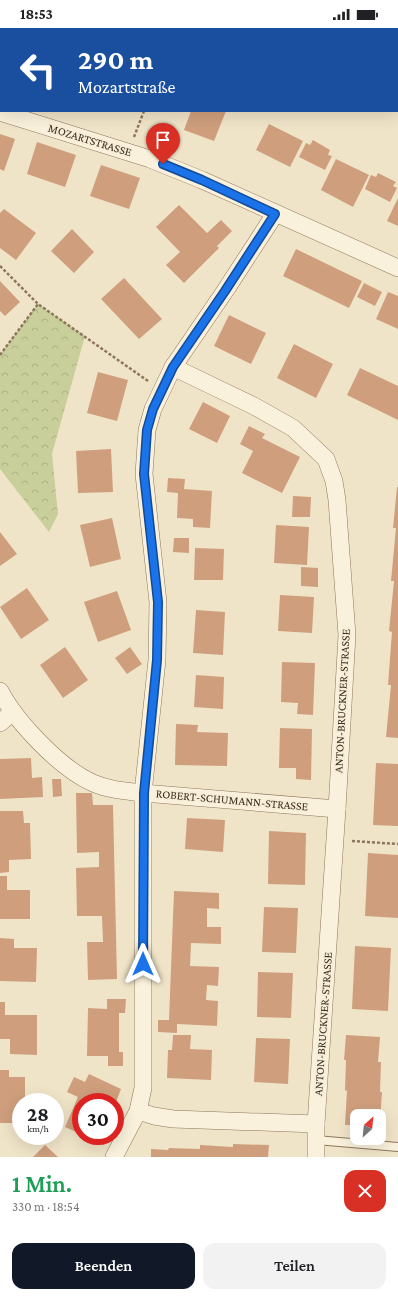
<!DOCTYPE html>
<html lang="de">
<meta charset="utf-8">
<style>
body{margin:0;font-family:"Crimson Pro",serif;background:#f2f2f2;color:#202124;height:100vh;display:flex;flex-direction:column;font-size:15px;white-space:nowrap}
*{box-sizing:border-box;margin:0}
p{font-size:13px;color:#757577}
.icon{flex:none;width:22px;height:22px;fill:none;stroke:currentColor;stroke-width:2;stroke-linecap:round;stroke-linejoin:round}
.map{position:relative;height:1129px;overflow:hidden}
.panel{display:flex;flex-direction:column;background:#fff;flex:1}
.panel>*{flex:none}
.top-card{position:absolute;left:0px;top:0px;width:398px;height:84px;box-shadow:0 4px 16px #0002;background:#1a4fa0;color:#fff;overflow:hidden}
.needle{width:26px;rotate:27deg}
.fabs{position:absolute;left:350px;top:1081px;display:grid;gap:8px}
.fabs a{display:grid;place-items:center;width:36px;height:36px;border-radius:8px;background:#fff;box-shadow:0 4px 16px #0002;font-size:20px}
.speed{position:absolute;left:12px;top:1065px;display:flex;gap:8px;font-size:20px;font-weight:700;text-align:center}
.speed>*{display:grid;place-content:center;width:52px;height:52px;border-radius:50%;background:#fff;box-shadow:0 4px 16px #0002;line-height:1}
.speed small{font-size:10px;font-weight:400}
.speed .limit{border:6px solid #d22;background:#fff;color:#111}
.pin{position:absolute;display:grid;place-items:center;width:34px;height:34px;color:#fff;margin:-41px -17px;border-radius:50% 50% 50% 0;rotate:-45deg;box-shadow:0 0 4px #0007}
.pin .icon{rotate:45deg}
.me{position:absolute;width:44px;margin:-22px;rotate:0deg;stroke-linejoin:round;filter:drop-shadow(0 0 3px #0008)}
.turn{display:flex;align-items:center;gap:14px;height:84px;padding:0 12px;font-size:18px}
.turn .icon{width:52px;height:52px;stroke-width:2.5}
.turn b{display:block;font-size:28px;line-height:34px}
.round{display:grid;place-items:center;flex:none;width:42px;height:42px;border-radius:12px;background:#f2f2f2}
.head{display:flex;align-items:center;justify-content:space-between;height:68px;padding:0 12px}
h1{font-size:24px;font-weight:600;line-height:30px;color:#1e9e55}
.action{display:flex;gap:8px;margin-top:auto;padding:8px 12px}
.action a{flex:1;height:46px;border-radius:12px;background:#111827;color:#fff;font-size:16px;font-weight:600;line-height:46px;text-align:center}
.action a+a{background:#f2f2f2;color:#202124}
.status{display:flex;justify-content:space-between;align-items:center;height:28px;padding:0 20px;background:#fff;direction:ltr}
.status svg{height:11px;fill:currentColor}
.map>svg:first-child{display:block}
</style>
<div class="status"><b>18:53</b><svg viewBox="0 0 49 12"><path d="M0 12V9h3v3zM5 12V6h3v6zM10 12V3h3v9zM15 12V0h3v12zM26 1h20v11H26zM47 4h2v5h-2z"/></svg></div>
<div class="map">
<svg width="398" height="1129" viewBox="0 0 398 1129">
<defs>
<pattern id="park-crowns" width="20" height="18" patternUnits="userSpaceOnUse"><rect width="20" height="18" fill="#c9cf9b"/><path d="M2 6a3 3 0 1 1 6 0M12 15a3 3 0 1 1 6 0" fill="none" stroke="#aeb285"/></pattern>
</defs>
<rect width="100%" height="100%" fill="#f0e4c8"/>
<!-- park -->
<polygon fill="url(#park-crowns)" points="38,276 85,308 52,426 58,486 49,504 0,441 0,327"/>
<!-- building -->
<g fill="#cf9f7d">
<polygon points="191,83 226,83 214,113 184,102"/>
<polygon points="269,96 303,113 290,139 256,122"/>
<polygon points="0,106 15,111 4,143 0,141"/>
<polygon points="313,112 330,122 328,127 332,128 325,142 299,129 306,115 310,117"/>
<polygon points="37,114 76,127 65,159 27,146"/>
<polygon points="336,131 369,147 353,179 321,162"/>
<polygon points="101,137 140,150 129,181 90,168"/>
<polygon points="378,145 396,154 393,158 397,160 390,174 365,161 371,147 376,149"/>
<polygon points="398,170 398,198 387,193"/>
<polygon points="179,177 207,205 221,192 232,203 217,218 219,220 184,255 166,237 180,224 156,199"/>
<polygon points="4,181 36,205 16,232 0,220 0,185"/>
<polygon points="72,201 94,224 74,245 51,223"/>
<polygon points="296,221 362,253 349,280 283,248"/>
<polygon points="124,250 162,291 139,311 101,271"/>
<polygon points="0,253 20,274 5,288 0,283"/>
<polygon points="364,255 382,264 375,278 357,269"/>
<polygon points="388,264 398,268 398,301 376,291"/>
<polygon points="229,287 266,305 251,336 214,318"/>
<polygon points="294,316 333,336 316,370 277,350"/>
<polygon points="360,340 398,358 398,392 347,367"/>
<polygon points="98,344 128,352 117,393 87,385"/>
<polygon points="203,374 230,388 217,415 189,401"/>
<polygon points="249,398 265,406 262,410 300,429 282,465 242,445 253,423 240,416"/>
<polygon points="111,421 113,464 78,465 76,423"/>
<polygon points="168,450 185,451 184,461 212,463 210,500 193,499 193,491 177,490 178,465 167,464"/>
<polygon points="397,459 398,459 398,710 386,709 391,657 388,657 392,604 389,603 394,553 391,553 396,500 393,500"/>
<polygon points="293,468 311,469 310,489 292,489"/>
<polygon points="112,490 121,531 90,539 80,497"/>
<polygon points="276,497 309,499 307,537 274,535"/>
<polygon points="0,504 17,526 0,538"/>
<polygon points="174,510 189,510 189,525 173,524"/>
<polygon points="195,520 224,521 223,552 194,552"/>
<polygon points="301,539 318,540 318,559 301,558"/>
<polygon points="27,560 49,592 21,611 0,579"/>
<polygon points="117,563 131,602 98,614 84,574"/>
<polygon points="280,567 314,569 312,605 278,603"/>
<polygon points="196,582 225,584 223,627 193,625"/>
<polygon points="65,619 88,652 63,670 40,637"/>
<polygon points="130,619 142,636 127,646 115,630"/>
<polygon points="282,634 315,635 313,687 297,686 298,675 281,674"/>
<polygon points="196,647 224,649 223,681 194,679"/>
<polygon points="176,696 198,697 197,704 228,705 227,738 175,737"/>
<polygon points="280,700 312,701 311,752 296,751 296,740 279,740"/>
<polygon points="31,730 32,750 42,749 43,769 0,771 0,731"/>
<polygon points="376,735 398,736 398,798 373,797"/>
<polygon points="52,751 61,751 62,768 53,769"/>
<polygon points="76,765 92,765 93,777 113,777 117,951 88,952 87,914 103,914 102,888 77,888 76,840 99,839 99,824 77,825"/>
<polygon points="0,783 23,783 24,795 30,795 31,831 9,832 9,844 0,845"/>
<polygon points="187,790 225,792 223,824 185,821"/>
<polygon points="269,803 306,805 305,857 268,856"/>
<polygon points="368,825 398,827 398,890 365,888"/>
<polygon points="0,848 7,848 7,862 30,862 30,891 0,891"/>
<polygon points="174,863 219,865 219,881 207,880 207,899 221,899 221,916 191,915 190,938 219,939 218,958 207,957 206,972 218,973 217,998 177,996 177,1005 158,1004 158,992 169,992"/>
<polygon points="264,879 298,880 296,925 262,924"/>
<polygon points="0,910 14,911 14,920 37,920 36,954 0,953"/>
<polygon points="355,918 391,920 388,983 352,981"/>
<polygon points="258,944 293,945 291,990 257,989"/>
<polygon points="107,971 126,971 125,985 119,985 119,1024 123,1024 123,1038 108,1038 108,1028 87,1028 88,980 107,981"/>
<polygon points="0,974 5,974 5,987 37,987 37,1027 10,1026 10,1011 0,1011"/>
<polygon points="173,1007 191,1007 190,1021 212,1022 211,1052 167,1050 168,1022 172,1022"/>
<polygon points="346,1007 380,1009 378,1034 381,1034 380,1064 382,1064 380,1094 379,1094 379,1088 357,1088 357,1097 345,1097 347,1062 345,1063 346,1032 344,1032"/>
<polygon points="256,1010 290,1011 288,1056 254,1054"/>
<polygon points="0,1042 9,1042 9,1049 25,1049 25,1074 21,1074 21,1095 0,1095"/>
<polygon points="89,1046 121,1061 116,1074 81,1074 81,1106 65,1099 78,1069 67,1064 74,1049 85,1054"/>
<polygon points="86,1108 101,1108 98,1114"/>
<polygon points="233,1116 269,1117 268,1129 151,1129 151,1121 168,1122 169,1120 200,1121 200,1117 233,1119"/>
<polygon points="45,1117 58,1129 33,1129"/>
</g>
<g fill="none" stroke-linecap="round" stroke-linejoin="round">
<!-- service casing -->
<g stroke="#8d765c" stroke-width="10">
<polyline id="service" points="316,1112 398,1119"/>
</g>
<!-- minor casing -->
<g stroke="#8d765c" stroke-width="18">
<g id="minor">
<polyline points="0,84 150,131 202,152 398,240"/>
<polyline points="173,339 254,378 293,400 326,431 334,453 337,472 347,607 337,781 316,1096 316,1129"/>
<path d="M0 663C16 694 61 741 93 755 109 762 126 763 143 765L337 781"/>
<polyline points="0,695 13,684"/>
<polyline points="138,1083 154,1088 173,1091 316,1096"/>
<polyline points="114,1129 138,1083 143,1060 143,765 157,632 158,574 144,446 147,402 153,381 173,339 225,263 275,186"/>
</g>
</g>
<!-- path -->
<g stroke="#8d765c" stroke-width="2.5" stroke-dasharray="3 2" stroke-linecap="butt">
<polyline points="101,0 102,1"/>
<polyline points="360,1 361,0"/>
<polyline points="134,109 144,83"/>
<polyline points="0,238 38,276 148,353"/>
<polyline points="0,327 38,276"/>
<polyline points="352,813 398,816"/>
</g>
<!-- service -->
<use href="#service" stroke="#faf1dc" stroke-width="8"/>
<!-- minor -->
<use href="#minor" stroke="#faf1dc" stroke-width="17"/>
</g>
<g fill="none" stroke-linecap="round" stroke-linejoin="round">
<!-- route casing -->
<g stroke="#114b97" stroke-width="10">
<polyline id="route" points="143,936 144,765 157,632 158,574 144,446 147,402 153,381 173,339 225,263 275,186 202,152 163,136"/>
</g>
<!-- route -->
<use href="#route" stroke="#1a73e8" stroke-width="7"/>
</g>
<g text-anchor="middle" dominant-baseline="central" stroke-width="4" stroke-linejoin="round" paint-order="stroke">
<!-- street labels -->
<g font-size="12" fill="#3d2e20" stroke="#f7eed8">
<text transform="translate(90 112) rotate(17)">MOZARTSTRASSE</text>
<text transform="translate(342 673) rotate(-87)">ANTON-BRUCKNER-STRASSE</text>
<text transform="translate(232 772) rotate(5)">ROBERT-SCHUMANN-STRASSE</text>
<text transform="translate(323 996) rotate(-86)">ANTON-BRUCKNER-STRASSE</text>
</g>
</g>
</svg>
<div class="fabs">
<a><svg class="needle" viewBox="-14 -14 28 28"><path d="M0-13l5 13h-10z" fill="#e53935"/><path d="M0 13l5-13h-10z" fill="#757577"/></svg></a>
</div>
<div class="speed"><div>28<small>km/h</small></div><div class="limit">30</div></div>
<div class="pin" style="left:163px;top:136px;background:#d93025"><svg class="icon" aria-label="arrive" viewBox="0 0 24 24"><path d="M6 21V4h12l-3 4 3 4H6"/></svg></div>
<svg class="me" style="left:143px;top:936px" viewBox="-20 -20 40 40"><path d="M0-17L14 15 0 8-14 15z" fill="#1a73e8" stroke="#fff" stroke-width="4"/></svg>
<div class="top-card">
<div class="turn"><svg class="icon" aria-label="left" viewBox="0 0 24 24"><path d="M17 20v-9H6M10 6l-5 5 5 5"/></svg><div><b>290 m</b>Mozartstraße</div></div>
</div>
</div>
<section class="panel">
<div class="head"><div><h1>1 Min.</h1><p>330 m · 18:54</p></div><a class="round" style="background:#d93025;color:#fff"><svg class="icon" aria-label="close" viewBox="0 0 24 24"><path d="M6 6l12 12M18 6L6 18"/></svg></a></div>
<div class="action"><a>Beenden</a><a>Teilen</a></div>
</section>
